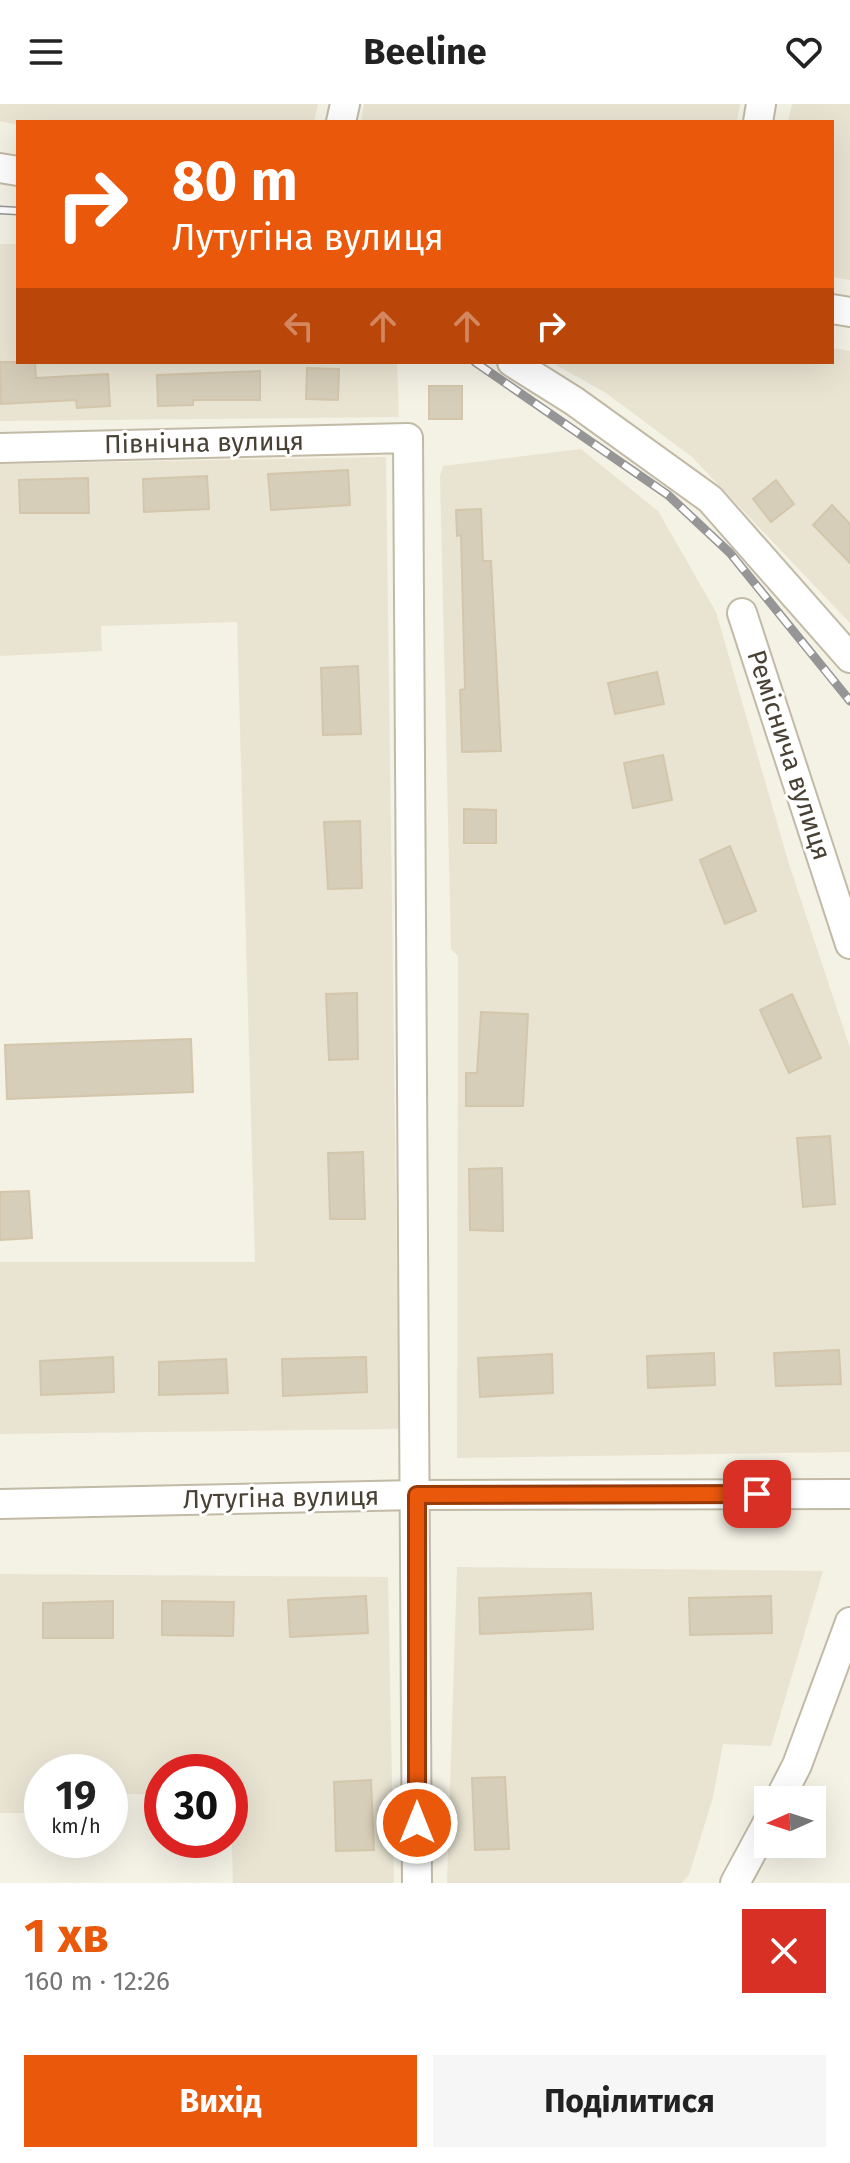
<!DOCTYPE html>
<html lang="uk">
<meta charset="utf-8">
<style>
body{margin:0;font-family:"Fira Sans",sans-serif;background:#f6f6f6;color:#222;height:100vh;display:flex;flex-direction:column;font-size:30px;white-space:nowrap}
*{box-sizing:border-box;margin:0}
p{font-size:26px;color:#767676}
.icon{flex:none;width:44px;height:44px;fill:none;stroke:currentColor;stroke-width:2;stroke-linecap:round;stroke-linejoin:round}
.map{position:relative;height:1779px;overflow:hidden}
.side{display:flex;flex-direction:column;background:#fff;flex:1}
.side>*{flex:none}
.top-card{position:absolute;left:16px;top:16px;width:818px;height:244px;border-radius:0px;box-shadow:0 8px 32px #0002;background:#ea580c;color:#fff;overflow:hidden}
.needle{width:52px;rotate:267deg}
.buttons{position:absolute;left:754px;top:1682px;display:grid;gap:16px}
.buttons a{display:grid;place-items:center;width:72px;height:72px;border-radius:0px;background:#fff;box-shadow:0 8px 32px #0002;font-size:40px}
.speed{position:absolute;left:24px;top:1650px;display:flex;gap:16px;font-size:40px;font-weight:700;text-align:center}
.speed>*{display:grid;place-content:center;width:104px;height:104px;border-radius:50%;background:#fff;box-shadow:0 8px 32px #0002;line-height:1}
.speed small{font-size:20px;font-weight:400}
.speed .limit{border:12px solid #d22;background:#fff;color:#111}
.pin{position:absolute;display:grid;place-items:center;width:68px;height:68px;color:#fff;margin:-34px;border-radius:16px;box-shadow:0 4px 12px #0006}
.me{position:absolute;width:88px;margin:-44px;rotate:0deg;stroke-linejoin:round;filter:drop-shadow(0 0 6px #0008)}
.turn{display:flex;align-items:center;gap:28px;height:168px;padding:0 24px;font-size:36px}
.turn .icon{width:104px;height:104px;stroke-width:2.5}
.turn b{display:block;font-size:56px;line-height:68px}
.lanes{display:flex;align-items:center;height:76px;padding:0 24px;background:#0003;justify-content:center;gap:40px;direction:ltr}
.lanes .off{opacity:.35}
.round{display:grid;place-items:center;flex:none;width:84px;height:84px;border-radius:0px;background:#f6f6f6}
.overview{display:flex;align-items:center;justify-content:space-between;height:136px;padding:0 24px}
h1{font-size:48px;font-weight:700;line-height:60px;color:#ea580c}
.action{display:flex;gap:16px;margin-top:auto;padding:16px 24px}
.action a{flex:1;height:92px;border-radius:0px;background:#ea580c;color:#fff;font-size:32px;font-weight:700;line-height:92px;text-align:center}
.action a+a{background:#f6f6f6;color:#222}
header{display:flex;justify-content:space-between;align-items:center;height:104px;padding:0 24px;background:#fff;font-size:36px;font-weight:700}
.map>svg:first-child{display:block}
</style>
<header><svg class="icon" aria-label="menu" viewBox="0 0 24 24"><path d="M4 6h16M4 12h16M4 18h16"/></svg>Beeline<svg class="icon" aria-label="heart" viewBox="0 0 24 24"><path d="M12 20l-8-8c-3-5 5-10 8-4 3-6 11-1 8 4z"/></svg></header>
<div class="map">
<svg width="850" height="1779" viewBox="0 0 850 1779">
<rect width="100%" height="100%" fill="#f4f1e5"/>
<!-- residential -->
<g fill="#e9e4d2">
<polygon points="0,0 318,0 314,18 18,18 18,21 0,17"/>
<polygon points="364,0 740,0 737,18 361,18"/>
<polygon points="792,0 850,0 850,176 832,173 832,18 788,18"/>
<polygon points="0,140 18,140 18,258 397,258 399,313 0,317"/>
<polygon points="832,244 850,247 850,519 692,353 606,289 551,258 832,258"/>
<polygon points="581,345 658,407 716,508 789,760 850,944 850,1348 457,1354 458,852 451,845 440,372 443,362"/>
<polygon points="386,353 399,1325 0,1330 0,1158 255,1158 237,518 101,522 102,547 0,552 0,360"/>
<polygon points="457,1463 823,1467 771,1642 723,1640 713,1693 689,1771 682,1779 447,1779"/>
<polygon points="0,1470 388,1473 394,1779 233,1779 230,1668 162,1668 162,1691 110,1689 110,1668 42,1668 42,1709 0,1709"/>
</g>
<!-- building -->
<g fill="#d7ceb9" stroke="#d3c6ab" stroke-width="2">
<polygon points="0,258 35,258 36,274 108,270 110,302 77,304 76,296 1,300"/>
<polygon points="307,264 339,265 338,296 306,295"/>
<polygon points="260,267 260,296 193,296 193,301 158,302 157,271"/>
<rect x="429" y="282" width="33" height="33"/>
<polygon points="348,366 350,401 271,406 268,370"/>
<polygon points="207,372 209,405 144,408 143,375"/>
<polygon points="88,374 89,409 20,409 19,376"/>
<polygon points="776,376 794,400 771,418 753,395"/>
<polygon points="832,401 850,420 850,459 813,421"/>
<polygon points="481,405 483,457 491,457 501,647 462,648 460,586 465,585 461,431 457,432 456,406"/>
<polygon points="358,562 361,630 323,631 321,564"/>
<polygon points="657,568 664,600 615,610 608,579"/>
<polygon points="663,651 672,696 633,704 624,659"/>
<polygon points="464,705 496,706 496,739 464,739"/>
<polygon points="360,717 362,784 328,785 324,718"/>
<polygon points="730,742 756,807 725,820 700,756"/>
<polygon points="357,889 358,955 329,956 326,890"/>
<polygon points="792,890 821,954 789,969 760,906"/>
<polygon points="481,908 528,910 523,1002 466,1002 466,969 477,969"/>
<polygon points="191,935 193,988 7,995 5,941"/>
<polygon points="830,1032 835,1100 803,1103 797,1034"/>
<polygon points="363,1048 365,1115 330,1115 328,1049"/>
<polygon points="502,1064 503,1127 470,1126 469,1065"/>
<polygon points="29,1087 32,1134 0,1136 0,1088"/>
<polygon points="839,1246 841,1280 776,1282 774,1249"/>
<polygon points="714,1249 715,1281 648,1284 647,1252"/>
<polygon points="552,1250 553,1289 480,1293 478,1254"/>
<polygon points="113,1253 114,1288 41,1291 40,1257"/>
<polygon points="366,1253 367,1288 283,1292 282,1255"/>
<polygon points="226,1255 228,1289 159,1291 159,1258"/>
<polygon points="591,1489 593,1525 480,1530 479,1494"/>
<polygon points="366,1492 368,1529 290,1533 288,1496"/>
<polygon points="771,1492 772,1529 690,1531 689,1494"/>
<polygon points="113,1497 113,1534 43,1534 43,1499"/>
<polygon points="162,1497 234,1498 233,1532 162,1531"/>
<polygon points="505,1673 509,1745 475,1746 472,1674"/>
<polygon points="371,1676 374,1746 336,1747 334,1678"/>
</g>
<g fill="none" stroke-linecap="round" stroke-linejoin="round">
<!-- street casing -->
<g stroke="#c1baa6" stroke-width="32">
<g id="street">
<polyline points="341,18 345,0"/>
<polyline points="758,18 761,0"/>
<polyline points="0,64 18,67"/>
<polyline points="832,205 850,208"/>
<polyline points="512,258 574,297 710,395 850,554"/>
<polyline points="0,344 408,334 417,1779"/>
<polyline points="742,509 850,840"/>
<polyline points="0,1400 417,1391 850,1390"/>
<polyline points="779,1696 797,1661 850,1518"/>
<polyline points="735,1779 768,1718"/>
</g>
</g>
<!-- street -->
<use href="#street" stroke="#fff" stroke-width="28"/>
<!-- rail casing -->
<g stroke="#969696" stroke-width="9">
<g id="rail">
<polyline points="0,106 18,107"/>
<polyline points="475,258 668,391 730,449 850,597"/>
</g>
</g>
<!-- rail -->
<use href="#rail" stroke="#fff" stroke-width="6" stroke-dasharray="18" stroke-linecap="butt"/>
</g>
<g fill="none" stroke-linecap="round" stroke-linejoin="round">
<!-- route casing -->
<g stroke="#983908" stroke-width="20">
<polyline id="route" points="417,1719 417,1391 757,1390"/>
</g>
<!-- route -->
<use href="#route" stroke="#ea580c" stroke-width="14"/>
</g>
<g text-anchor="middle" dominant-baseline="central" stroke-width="6" stroke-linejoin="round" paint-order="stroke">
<!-- street labels -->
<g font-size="26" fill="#484134" stroke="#fff">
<text transform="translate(204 339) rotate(-1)">Північна вулиця</text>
<text transform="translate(789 651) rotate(72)">Реміснича вулиця</text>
<text transform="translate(281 1394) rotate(-1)">Лутугіна вулиця</text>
</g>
</g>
</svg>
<div class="buttons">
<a><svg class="needle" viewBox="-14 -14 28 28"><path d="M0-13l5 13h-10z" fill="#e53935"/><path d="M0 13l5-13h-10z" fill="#767676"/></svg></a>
</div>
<div class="speed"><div>19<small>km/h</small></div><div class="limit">30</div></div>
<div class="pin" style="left:757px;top:1390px;background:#d93025"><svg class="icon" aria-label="arrive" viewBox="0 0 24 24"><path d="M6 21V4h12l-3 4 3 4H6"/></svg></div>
<svg class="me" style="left:417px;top:1719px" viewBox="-20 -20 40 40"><circle r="17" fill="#ea580c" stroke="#fff" stroke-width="3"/><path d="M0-11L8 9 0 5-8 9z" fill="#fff"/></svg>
<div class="top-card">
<div class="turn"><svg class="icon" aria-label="right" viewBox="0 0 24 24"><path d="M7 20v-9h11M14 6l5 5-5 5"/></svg><div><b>80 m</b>Лутугіна вулиця</div></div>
<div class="lanes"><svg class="icon off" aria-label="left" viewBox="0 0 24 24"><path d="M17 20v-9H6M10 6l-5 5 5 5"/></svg><svg class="icon off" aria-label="ahead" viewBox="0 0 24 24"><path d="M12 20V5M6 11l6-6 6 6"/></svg><svg class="icon off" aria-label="ahead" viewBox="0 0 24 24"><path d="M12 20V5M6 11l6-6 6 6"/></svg><svg class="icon" aria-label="right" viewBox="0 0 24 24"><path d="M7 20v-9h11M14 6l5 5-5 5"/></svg></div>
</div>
</div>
<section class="side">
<div class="overview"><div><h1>1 хв</h1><p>160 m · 12:26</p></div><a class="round" style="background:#d93025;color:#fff"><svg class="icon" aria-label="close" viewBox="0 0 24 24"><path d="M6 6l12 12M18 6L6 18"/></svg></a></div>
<div class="action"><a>Вихід</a><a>Поділитися</a></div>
</section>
